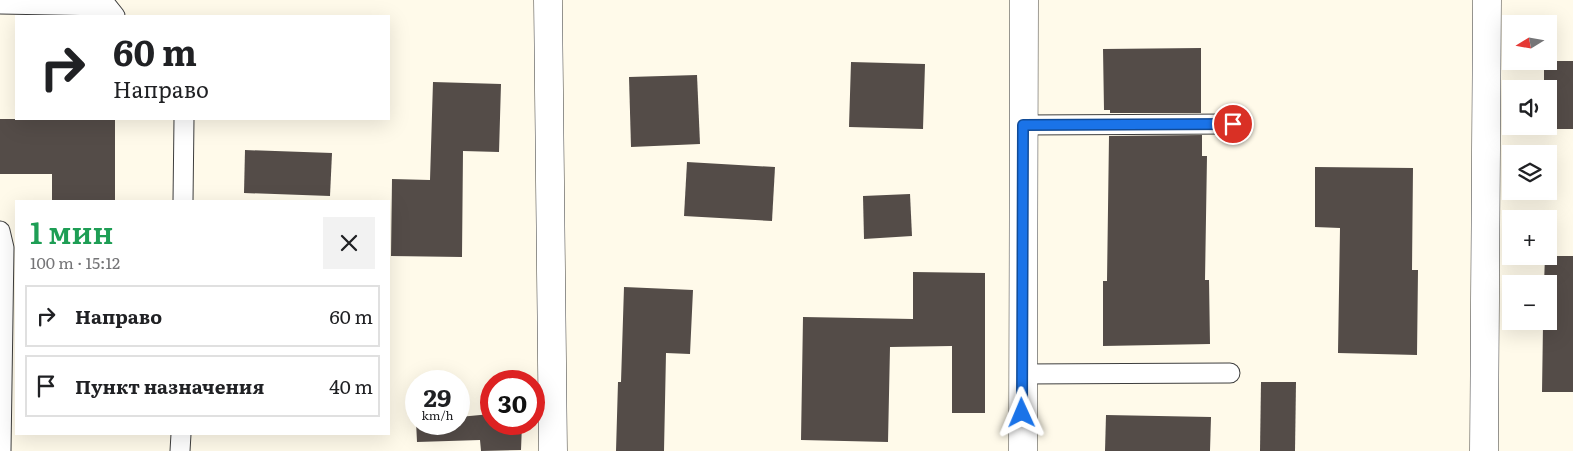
<!DOCTYPE html>
<html lang="ru">
<meta charset="utf-8">
<style>
body{margin:0;font-family:Literata,serif;background:#f2f2f2;color:#202124;height:100vh;display:flex;flex-direction:column;font-size:19px;white-space:nowrap}
*{box-sizing:border-box;margin:0}
p{font-size:16px;color:#757577}
.icon{flex:none;width:28px;height:28px;fill:none;stroke:currentColor;stroke-width:2;stroke-linecap:round;stroke-linejoin:round}
.map{position:relative;flex:1;overflow:hidden}
.side{position:absolute;left:15px;top:200px;width:375px;height:235px;display:flex;flex-direction:column;background:#fff;border-radius:0px;box-shadow:0 5px 20px #0002}
.side>*{flex:none}
.top-card{position:absolute;left:15px;top:15px;width:375px;height:105px;border-radius:0px;box-shadow:0 5px 20px #0002;background:#fff;color:#202124;overflow:hidden}
.needle{width:32px;rotate:259deg}
.fabs{position:absolute;left:1502px;top:15px;display:grid;gap:10px}
.fabs a{display:grid;place-items:center;width:55px;height:55px;border-radius:0px;background:#fff;box-shadow:0 5px 20px #0002;font-size:25px}
.speed{position:absolute;left:405px;top:370px;display:flex;gap:10px;font-size:25px;font-weight:700;text-align:center}
.speed>*{display:grid;place-content:center;width:65px;height:65px;border-radius:50%;background:#fff;box-shadow:0 5px 20px #0002;line-height:1}
.speed small{font-size:12px;font-weight:400}
.speed .limit{border:8px solid #d22;background:#fff;color:#111}
.pin{position:absolute;display:grid;place-items:center;width:42px;height:42px;color:#fff;margin:-21px;border:2px solid #fff;border-radius:50%;box-shadow:0 1px 5px #0007}
.me{position:absolute;width:55px;margin:-28px;rotate:359deg;stroke-linejoin:round;filter:drop-shadow(0 0 4px #0008)}
.turn{display:flex;align-items:center;gap:18px;height:105px;padding:0 15px;font-size:22px}
.turn .icon{width:65px;height:65px;stroke-width:2.5}
.turn b{display:block;font-size:35px;line-height:42px}
.round{display:grid;place-items:center;flex:none;width:52px;height:52px;border-radius:0px;background:#f2f2f2}
.head{display:flex;align-items:center;justify-content:space-between;height:85px;padding:0 15px}
h1{font-size:30px;font-weight:600;line-height:38px;color:#1e9e55}
ul{padding:0;list-style:none}
li{display:flex;align-items:center;gap:15px;height:62px;margin:0 10px 8px;padding:0 5px;border:2px solid #e0e0e0;border-radius:0px}
li div{flex:1}
li b{display:block;font-size:19px}
li em{font-style:normal}
.map>svg:first-child{display:block}
</style>
<div class="map">
<svg width="1573" height="451" viewBox="0 0 1573 451">
<rect width="100%" height="100%" fill="#fffaea"/>
<!-- building -->
<g fill="#544c48">
<polygon points="1201,48 1201,113 1110,113 1110,110 1104,110 1103,49"/>
<polygon points="1544,61 1573,61 1573,129 1545,129 1545,126 1549,126 1549,89 1544,89"/>
<polygon points="851,62 925,64 923,129 849,127"/>
<polygon points="697,75 700,144 631,147 629,77"/>
<polygon points="433,82 501,84 499,152 463,151 462,257 391,256 392,179 430,180"/>
<polygon points="0,119 115,119 115,201 52,201 52,174 0,174"/>
<polygon points="1202,135 1202,156 1207,156 1205,280 1209,280 1210,344 1103,346 1103,281 1107,281 1109,136"/>
<polygon points="245,150 332,153 330,196 244,193"/>
<polygon points="687,162 775,167 772,221 684,216"/>
<polygon points="1315,167 1413,168 1412,270 1418,270 1417,355 1338,353 1340,228 1315,227"/>
<polygon points="910,194 912,236 864,239 863,196"/>
<polygon points="1545,256 1573,256 1573,392 1542,392 1543,325 1544,321 1549,321 1549,284 1544,284"/>
<polygon points="913,272 985,273 985,413 952,413 952,346 890,347 888,442 801,440 803,317 913,319"/>
<polygon points="624,287 693,290 690,354 666,353 664,451 616,451 618,382 621,382"/>
<polygon points="1261,382 1296,382 1295,451 1260,451"/>
<polygon points="491,414 491,424 522,424 521,450 481,451 480,440 417,442 416,421 416,424 459,424 459,417"/>
<polygon points="1106,415 1211,417 1210,451 1105,451"/>
</g>
<g fill="none" stroke-linecap="round" stroke-linejoin="round">
<!-- lane casing -->
<g stroke="#3e3e3e" stroke-width="21">
<g id="lane">
<polyline points="0,4 107,6 115,16"/>
<polyline points="1023,125 1233,124"/>
<polyline points="183,201 184,119"/>
<polyline points="0,231 4,248 1,451"/>
<polyline points="1022,374 1230,373"/>
<polyline points="180,451 181,434"/>
</g>
</g>
<!-- street casing -->
<g stroke="#3e3e3e" stroke-width="29">
<g id="street">
<polyline points="548,0 553,451"/>
<polyline points="1023,451 1024,0"/>
<polyline points="1484,451 1487,0"/>
</g>
</g>
<!-- lane -->
<use href="#lane" stroke="#fff" stroke-width="19"/>
<!-- street -->
<use href="#street" stroke="#fff" stroke-width="28"/>
</g>
<g fill="none" stroke-linecap="round" stroke-linejoin="round">
<!-- route casing -->
<g stroke="#114b97" stroke-width="12">
<polyline id="route" points="1022,413 1023,125 1233,124"/>
</g>
<!-- route -->
<use href="#route" stroke="#1a73e8" stroke-width="9"/>
</g>
</svg>
<div class="fabs">
<a><svg class="needle" viewBox="-14 -14 28 28"><path d="M0-13l5 13h-10z" fill="#e53935"/><path d="M0 13l5-13h-10z" fill="#757577"/></svg></a>
<a><svg class="icon" aria-label="sound" viewBox="0 0 24 24"><path d="M4 9h4l5-4v14l-5-4H4zM17 9q2 3 0 6"/></svg></a>
<a><svg class="icon" aria-label="layers" viewBox="0 0 24 24"><path d="M12 4l9 5-9 5-9-5zM3 14l9 5 9-5"/></svg></a>
<a>+</a>
<a>−</a>
</div>
<div class="speed"><div>29<small>km/h</small></div><div class="limit">30</div></div>
<div class="pin" style="left:1233px;top:124px;background:#d93025"><svg class="icon" aria-label="arrive" viewBox="0 0 24 24"><path d="M6 21V4h12l-3 4 3 4H6"/></svg></div>
<svg class="me" style="left:1022px;top:413px" viewBox="-20 -20 40 40"><path d="M0-17L14 15 0 8-14 15z" fill="#1a73e8" stroke="#fff" stroke-width="4"/></svg>
<div class="top-card">
<div class="turn"><svg class="icon" aria-label="right" viewBox="0 0 24 24"><path d="M7 20v-9h11M14 6l5 5-5 5"/></svg><div><b>60 m</b>Направо</div></div>
</div>
<section class="side">
<div class="head"><div><h1>1 мин</h1><p>100 m · 15:12</p></div><a class="round"><svg class="icon" aria-label="close" viewBox="0 0 24 24"><path d="M6 6l12 12M18 6L6 18"/></svg></a></div>
<ul>
<li><svg class="icon" aria-label="right" viewBox="0 0 24 24"><path d="M7 20v-9h11M14 6l5 5-5 5"/></svg><div><b>Направо</b></div><em>60 m</em></li>
<li><svg class="icon" aria-label="arrive" viewBox="0 0 24 24"><path d="M6 21V4h12l-3 4 3 4H6"/></svg><div><b>Пункт назначения</b></div><em>40 m</em></li>
</ul>
</section>
</div>
